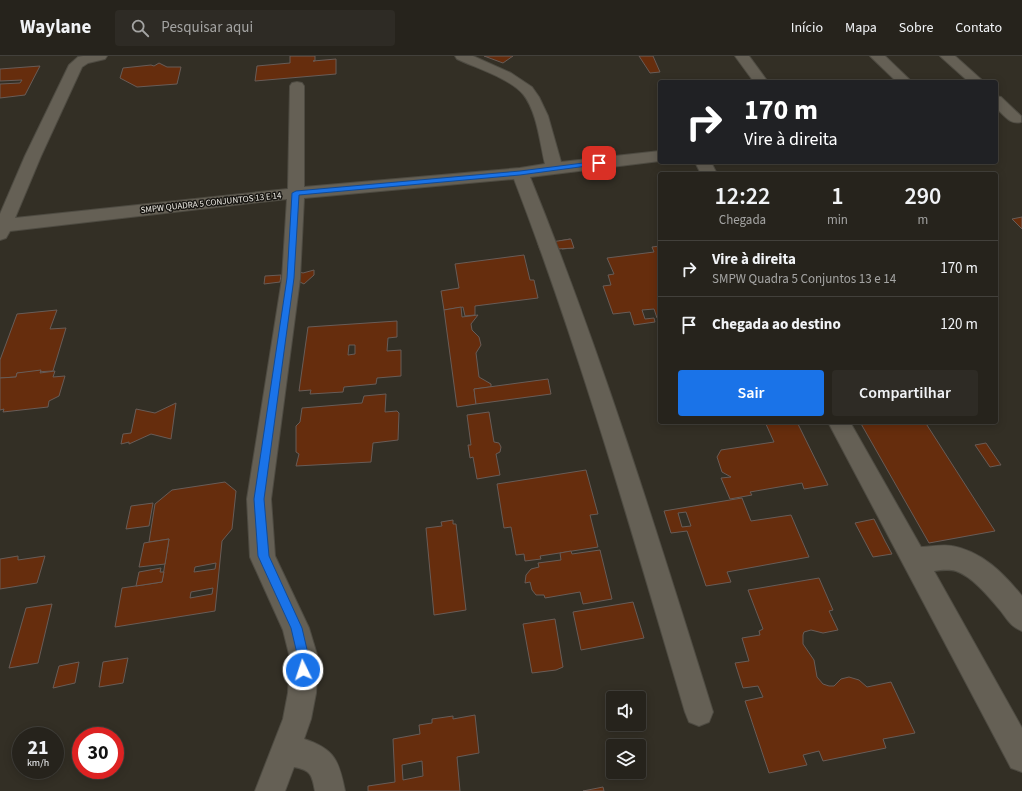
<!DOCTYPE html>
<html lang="pt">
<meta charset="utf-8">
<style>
body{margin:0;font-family:"Source Sans 3",sans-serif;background:#2e2b25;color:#f1f3f6;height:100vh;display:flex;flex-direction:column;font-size:15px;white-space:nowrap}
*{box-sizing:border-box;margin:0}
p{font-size:13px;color:#a4a4a3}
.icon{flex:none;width:22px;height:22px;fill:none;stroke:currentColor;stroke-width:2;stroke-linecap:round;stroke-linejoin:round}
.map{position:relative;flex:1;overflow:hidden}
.details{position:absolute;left:658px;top:116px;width:340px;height:252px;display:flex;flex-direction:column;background:#26231c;border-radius:4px;box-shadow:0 2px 10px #0003,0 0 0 1px #42403b}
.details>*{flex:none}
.guide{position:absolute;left:658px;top:24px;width:340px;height:84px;border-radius:4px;box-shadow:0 2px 10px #0003,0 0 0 1px #42403b;background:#202124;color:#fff;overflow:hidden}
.controls{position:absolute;left:606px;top:635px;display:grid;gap:8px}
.controls a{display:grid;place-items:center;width:40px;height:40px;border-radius:4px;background:#26231c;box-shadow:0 2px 10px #0003,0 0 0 1px #42403b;font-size:20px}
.speed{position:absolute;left:12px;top:671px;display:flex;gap:8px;font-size:20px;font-weight:700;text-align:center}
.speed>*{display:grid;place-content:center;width:52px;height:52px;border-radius:50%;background:#26231c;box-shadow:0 2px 10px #0003,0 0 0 1px #42403b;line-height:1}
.speed small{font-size:10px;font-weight:400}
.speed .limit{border:6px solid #d22;background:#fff;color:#111}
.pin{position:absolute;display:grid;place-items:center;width:34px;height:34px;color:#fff;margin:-17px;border-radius:8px;box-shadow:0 2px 6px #0006}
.me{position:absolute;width:44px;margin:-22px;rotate:356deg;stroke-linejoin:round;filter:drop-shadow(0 0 3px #0008)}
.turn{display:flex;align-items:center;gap:14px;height:84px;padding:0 20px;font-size:18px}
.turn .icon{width:52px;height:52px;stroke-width:2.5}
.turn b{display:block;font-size:28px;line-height:34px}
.eta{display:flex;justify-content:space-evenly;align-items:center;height:68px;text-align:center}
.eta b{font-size:24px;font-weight:600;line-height:28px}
.button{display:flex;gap:8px;margin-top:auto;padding:8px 20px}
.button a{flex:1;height:46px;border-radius:4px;background:#1a73e8;color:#fff;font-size:16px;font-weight:600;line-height:46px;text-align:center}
.button a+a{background:#2e2b25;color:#f1f3f6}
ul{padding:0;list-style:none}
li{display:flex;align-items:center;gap:12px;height:56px;padding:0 20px;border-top:1px solid #42403b}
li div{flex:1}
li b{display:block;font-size:15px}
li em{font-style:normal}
header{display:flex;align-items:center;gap:24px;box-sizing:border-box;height:56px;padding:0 20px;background:#26231c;border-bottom:1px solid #42403b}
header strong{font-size:19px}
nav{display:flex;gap:22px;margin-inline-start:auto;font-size:14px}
.search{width:280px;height:36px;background:#2e2b25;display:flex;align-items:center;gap:10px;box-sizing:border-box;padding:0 14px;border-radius:4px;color:#a4a4a3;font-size:15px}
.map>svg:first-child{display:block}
</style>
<header>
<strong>Waylane</strong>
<div class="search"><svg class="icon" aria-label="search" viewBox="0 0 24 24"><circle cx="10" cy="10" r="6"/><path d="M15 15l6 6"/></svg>Pesquisar aqui</div>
<nav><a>Início</a><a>Mapa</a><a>Sobre</a><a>Contato</a></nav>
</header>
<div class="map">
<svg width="1022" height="735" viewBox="0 0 1022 735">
<rect width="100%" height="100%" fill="#332f25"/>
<!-- building -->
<g fill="#662d0d" stroke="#685c57" fill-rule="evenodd">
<polygon points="290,0 315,0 315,5 313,5 336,3 336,18 255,25 257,10 290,7"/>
<polygon points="484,0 513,0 503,7"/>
<polygon points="639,0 653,0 660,16 650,17"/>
<polygon points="159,7 167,11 181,11 177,28 137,31 120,22 123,12 151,9 154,10"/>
<polygon points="40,10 25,39 0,42 0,28 20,27 22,24 0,25 0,13"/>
<polygon points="1022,161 1022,173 1012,163"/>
<polygon points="570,183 573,192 562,193 559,185"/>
<polygon points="571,183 574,192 540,194 538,188"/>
<polygon points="660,190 660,261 657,262 654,253 642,254 645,263 654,262 655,266 634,269 630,256 613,258 603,230 611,229 608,219 614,218 607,202 654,196 652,191"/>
<polygon points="524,199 530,224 534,224 538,242 475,250 475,259 465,260 463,251 444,254 441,235 459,232 455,208"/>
<polygon points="314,214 314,219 304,228 298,225 300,216 303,217"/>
<polygon points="281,219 280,226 264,228 265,220"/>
<polygon points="461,251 462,261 478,259 471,268 472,274 479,281 481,289 476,297 479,321 491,328 491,331 474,333 476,348 457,351 444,254"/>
<polygon points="57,254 50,273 66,272 53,315 17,317 16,321 0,322 0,304 17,258"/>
<path d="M397 265V281L388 282 387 295 401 294V320L377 322 376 328 344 331 343 336 310 338 311 334 299 335 308 271ZM349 289H355V298L348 299Z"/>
<polygon points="41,314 40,317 55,315 53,321 65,320 59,340 49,345 48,351 3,356 4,353 0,354 0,322 16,321 17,317"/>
<polygon points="548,323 551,338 476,348 474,333"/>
<polygon points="386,338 385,356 397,355 399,357 398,384 373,387 371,406 296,410 299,398 296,396 296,370 300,366 302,352 362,347 364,340"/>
<polygon points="176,347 171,383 151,378 129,388 129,386 121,388 123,378 131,377 136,353 155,357"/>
<polygon points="489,356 494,386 499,387 501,391 500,396 496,398 500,419 477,423 473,401 470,402 468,389 471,389 467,359"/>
<polygon points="765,366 797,366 828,429 804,433 802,427 750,436 752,439 730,443 721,422 731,421 722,416 717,401 721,394 774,386"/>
<polygon points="860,366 925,366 995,475 929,487"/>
<polygon points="986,387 1001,409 1000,409 990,411 975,389"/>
<polygon points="586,414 598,458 590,459 598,491 540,500 541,503 525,505 524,498 516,499 511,471 504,472 497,428"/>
<path d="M225 426 236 435 232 473 222 485 215 555 115 571 122 532 162 526 169 483 149 486 155 448 172 434ZM216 507 215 513 194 516 195 511ZM213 532 212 538 190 542 191 536Z"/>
<path d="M742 442 751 465 791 459 809 501 727 516 731 526 706 530 687 475 671 477 664 455ZM686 456 691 470 682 471 678 457Z"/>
<polygon points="153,447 149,470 126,473 131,450"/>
<polygon points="874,463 885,485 892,498 873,501 855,467"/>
<polygon points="453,464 453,468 456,468 466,554 434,559 426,472 442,470 441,466"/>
<polygon points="169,483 165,508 139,511 144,487"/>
<polygon points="600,494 612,543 583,548 580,536 545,542 544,539 536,539 532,534 530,526 525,527 526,519 531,513 539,511 538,507 561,504 560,497 571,495 572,498"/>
<polygon points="18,500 18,504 45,500 37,527 0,533 0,503"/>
<polygon points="161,512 160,516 164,516 162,526 136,530 139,516"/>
<polygon points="819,522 833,554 829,555 838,574 823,577 811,574 804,576 803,579 803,588 814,604 817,621 823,628 829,630 834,630 841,623 849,621 859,624 867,631 891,626 915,677 883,683 886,692 823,705 819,695 803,699 807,709 769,717 745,645 763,641 758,630 743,632 735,607 749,605 742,582 760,579 759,575 763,573 748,534"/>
<polygon points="633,546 644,582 581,594 573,556"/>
<polygon points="52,548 38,607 9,612 26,552"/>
<polygon points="555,563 563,611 556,614 532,617 523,568"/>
<polygon points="128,602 123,627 99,631 103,606"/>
<polygon points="79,606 75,627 53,632 59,610"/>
<path d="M475 659 479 697 457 701 460 735H368V730L395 726 393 683 420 678 419 669 432 667V663L453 660V663ZM422 705 423 720 403 724 402 709Z"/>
<polygon points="603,731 604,735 583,735"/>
</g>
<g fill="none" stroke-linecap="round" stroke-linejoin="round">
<!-- minor casing -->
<g stroke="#4e4b42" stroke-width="2">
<g id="minor">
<path d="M83 0H107L105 3 88 7 82 11 41 100 15 162 288 133 290 30 292 27 297 26 302 27 304 30V131L520 112 545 108C540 87 537 55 523 38 509 22 476 12 457 3L455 0H473L511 17 532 31 539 41 548 60 561 106 660 95V105L530 121C601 296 657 476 713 656L709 666 699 670 689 666 685 656C632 477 581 297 514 123L304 142 300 223 271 443 275 500 309 572 318 602 316 637 311 663 304 683C335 693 339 705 345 735H315C312 719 311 714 294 711L285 735H255L283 663 288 637 290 602 283 574 250 501 247 443 282 223 287 143 10 175 6 182 0 184V158L25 100 69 9 78 1Z"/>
<polygon points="735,0 749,0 768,26 754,26"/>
<polygon points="870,0 885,0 912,26 897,26"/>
<polygon points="940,0 955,0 984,26 969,26"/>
<path d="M996 40 1001 41 1021 60V66C1010 69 1004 59 996 52Z"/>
<polygon points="695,106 711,106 717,118 701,118"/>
<path d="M828 366H850L921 491C931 491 942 488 952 490 982 495 1004 518 1022 540V575C1010 570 1008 564 1000 554 989 541 973 521 956 515 949 513 941 514 934 515L1022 672V716L1011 712Z"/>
</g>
</g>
<!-- minor -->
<use href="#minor" fill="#656055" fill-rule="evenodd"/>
</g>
<!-- route -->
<polygon fill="#1a73e8" stroke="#114b97" points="599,105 603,107 602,108 520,119 299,139 294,222 264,443 269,500 302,572 309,602 307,618 303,619 299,618 298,614 298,602 291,572 258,500 254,443 287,222 292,137 296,135 520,115"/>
<g text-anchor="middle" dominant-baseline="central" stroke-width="3" stroke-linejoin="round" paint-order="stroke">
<!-- far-street labels -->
<g font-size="9" fill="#f0eee7" stroke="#191713">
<text transform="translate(211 147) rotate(-6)">SMPW QUADRA 5 CONJUNTOS 13 E 14</text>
</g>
</g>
</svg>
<div class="controls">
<a><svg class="icon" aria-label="sound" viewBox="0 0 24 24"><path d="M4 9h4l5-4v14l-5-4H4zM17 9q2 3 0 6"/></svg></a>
<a><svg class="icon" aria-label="layers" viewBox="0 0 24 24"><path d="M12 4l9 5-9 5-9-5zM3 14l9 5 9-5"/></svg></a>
</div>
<div class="speed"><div>21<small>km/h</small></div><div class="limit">30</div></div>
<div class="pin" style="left:599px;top:107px;background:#d93025"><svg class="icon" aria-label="arrive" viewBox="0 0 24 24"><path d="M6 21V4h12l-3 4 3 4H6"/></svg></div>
<svg class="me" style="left:303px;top:614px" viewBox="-20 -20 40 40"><circle r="17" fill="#1a73e8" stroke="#fff" stroke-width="3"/><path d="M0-11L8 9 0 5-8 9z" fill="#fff"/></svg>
<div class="guide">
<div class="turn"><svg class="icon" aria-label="right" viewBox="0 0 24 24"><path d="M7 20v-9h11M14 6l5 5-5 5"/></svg><div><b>170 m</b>Vire à direita</div></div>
</div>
<section class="details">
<div class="eta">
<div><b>12:22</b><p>Chegada</p></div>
<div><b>1</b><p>min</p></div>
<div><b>290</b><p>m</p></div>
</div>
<ul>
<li><svg class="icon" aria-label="right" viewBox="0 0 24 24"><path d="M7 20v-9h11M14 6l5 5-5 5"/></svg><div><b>Vire à direita</b><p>SMPW Quadra 5 Conjuntos 13 e 14</p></div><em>170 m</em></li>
<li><svg class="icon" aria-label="arrive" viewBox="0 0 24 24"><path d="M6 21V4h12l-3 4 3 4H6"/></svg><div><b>Chegada ao destino</b></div><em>120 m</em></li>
</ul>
<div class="button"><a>Sair</a><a>Compartilhar</a></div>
</section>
</div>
